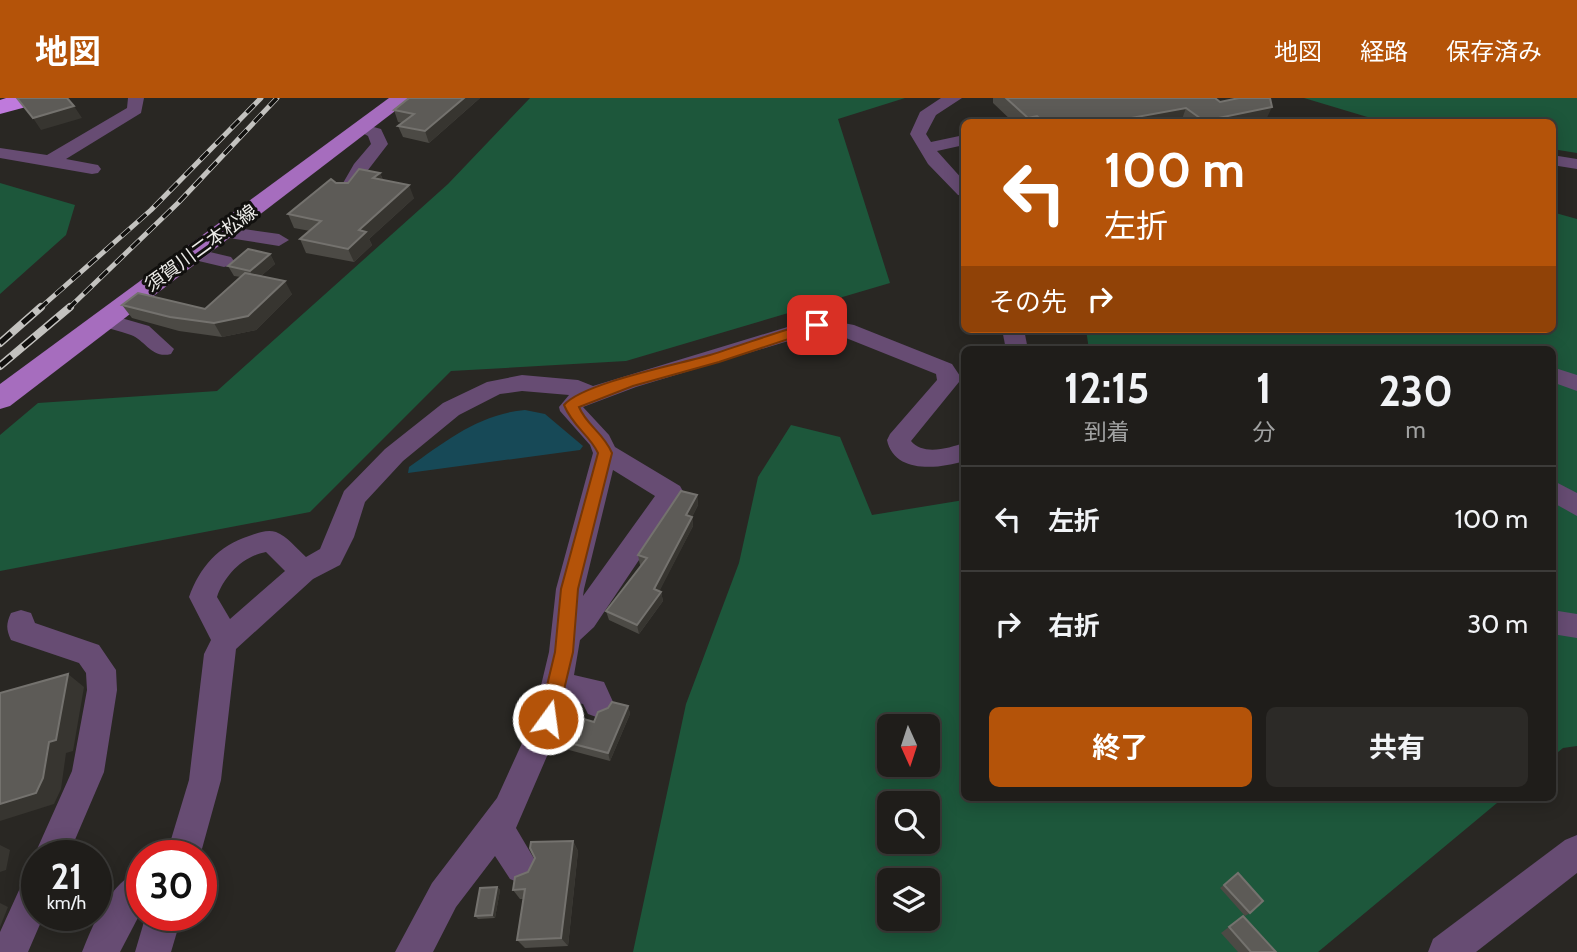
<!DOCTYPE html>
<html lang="ja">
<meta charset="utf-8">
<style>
body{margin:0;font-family:Cabin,"Noto Sans JP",sans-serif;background:#2c2a27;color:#f1f3f6;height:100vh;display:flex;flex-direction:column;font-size:26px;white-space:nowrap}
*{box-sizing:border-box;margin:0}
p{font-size:23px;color:#a1a2a2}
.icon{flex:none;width:38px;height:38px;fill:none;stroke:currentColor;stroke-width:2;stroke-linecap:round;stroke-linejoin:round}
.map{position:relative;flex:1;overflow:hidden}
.sheet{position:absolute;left:961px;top:248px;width:595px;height:455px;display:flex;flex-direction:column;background:#1f1d1a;border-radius:10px;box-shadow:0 4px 18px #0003,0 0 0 2px #3c3b39}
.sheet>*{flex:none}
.guide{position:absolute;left:961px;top:21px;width:595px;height:214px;border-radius:10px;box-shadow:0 4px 18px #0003,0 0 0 2px #3c3b39;background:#b45309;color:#fff;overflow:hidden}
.needle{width:46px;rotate:177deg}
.tools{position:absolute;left:877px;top:616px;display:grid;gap:14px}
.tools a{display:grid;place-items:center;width:63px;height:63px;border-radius:10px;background:#1f1d1a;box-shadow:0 4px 18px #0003,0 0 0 2px #3c3b39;font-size:35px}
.speed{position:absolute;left:21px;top:742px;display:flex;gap:14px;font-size:35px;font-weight:700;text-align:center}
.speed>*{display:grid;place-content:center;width:91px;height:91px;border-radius:50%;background:#1f1d1a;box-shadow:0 4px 18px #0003,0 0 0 2px #3c3b39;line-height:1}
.speed small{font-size:18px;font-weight:400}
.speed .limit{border:10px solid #d22;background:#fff;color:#111}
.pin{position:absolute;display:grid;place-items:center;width:60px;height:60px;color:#fff;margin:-30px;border-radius:14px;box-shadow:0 4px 10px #0006}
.me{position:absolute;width:77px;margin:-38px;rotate:14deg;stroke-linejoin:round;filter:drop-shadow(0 0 5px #0008)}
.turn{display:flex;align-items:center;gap:24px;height:147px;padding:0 28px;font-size:32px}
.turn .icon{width:91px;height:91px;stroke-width:2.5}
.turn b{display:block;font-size:49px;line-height:60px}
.then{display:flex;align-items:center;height:66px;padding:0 28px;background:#0003;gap:14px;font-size:26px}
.eta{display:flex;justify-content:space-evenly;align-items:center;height:119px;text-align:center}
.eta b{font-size:42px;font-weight:700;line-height:49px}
.primary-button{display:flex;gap:14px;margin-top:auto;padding:14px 28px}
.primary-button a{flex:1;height:80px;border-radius:10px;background:#b45309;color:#fff;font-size:28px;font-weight:700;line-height:80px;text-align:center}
.primary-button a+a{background:#2c2a27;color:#f1f3f6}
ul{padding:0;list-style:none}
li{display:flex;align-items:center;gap:21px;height:105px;padding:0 28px;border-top:2px solid #3c3b39}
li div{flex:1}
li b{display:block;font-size:26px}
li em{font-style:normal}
header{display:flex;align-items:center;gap:42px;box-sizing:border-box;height:98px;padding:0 35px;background:#b45309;color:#fff}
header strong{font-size:33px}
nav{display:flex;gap:38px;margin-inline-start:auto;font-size:24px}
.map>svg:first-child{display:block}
</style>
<header>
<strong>地図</strong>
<nav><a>地図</a><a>経路</a><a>保存済み</a></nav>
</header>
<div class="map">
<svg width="1577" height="854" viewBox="0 0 1577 854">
<rect width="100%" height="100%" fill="#292723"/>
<!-- green -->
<g fill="#1d573b" fill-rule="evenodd">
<polygon points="530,0 905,0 838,21 890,185 626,263 451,273 310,414 0,473 0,337 38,305 217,293 448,86"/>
<polygon points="1304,0 1577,0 1577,55 1552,51 1552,24 1384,24"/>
<polygon points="0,85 75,107 66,137 0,196"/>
<polygon points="1552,114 1577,121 1577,648 1563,650 1552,659 1552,252 1089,252 1086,231 1552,231"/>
<path d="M791 327 840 339 872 417 964 402V700H1503L1318 854H633L686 606 739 465 758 379ZM889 628H928V667H889ZM889 705H928V744H889ZM889 782H928V821H889Z"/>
</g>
<!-- water -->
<path fill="#174957" d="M525 312 545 316 583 348 580 352 408 375 409 369C446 343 479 316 525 312Z"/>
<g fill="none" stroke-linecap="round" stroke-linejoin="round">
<!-- minor -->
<g fill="#674c73" fill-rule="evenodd">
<polygon points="128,0 144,0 141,15 66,61 98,67 101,71 98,75 92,76 0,60 0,50 47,57 127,10"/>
<polygon points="941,0 962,0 936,17 926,36 931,44 964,37 964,47 937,53 964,83 964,98 958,97 928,66 910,36 920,14"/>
<polygon points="363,26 381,31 388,46 368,72 354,96 342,96 339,92 354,66 371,46 368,38 355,31"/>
<polygon points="1552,57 1577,61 1577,71 1552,67"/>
<polygon points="223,128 279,136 289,142 279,148 216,138 213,134 216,130"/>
<polygon points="193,150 231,159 234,163 231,167 224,169 186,160 183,156"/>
<path d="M104 215 149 228 174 251 171 256C152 261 146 243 131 237 120 233 108 230 96 227L93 222 96 217Z"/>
<path d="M817 220 854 227 952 266 960 278 959 284 911 343C923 358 949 350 964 345V363C939 371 894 376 887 342L890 336 937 282 936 276 841 238 818 234 636 289 583 309 609 337 615 349 680 388 684 395 594 529 580 542 574 577 604 584 614 606 610 616 599 620 588 616 583 606 568 603 563 621 516 730 539 769 534 781 522 786 510 781 495 758 456 809 433 854H395L432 785 497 700 533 621 549 554 556 491 593 355 590 347 560 313 559 309 569 297 522 293 500 296 459 317 403 363 365 404 354 439 340 467 313 481 236 551 221 682 200 758H166L189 682 204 556 211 542 189 499C200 469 218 448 249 438 258 435 267 431 276 434 287 438 297 451 306 459L320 451 344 393 385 351 443 305 487 284 522 277 578 282 593 288ZM613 372 655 398 583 498 584 491ZM266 454 285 473 230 521 217 499C224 478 243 458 266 454Z"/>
<polygon points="1002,231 1024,231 1028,252 1006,252"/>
<polygon points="1552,269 1577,277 1577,293 1552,284"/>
<polygon points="1552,382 1577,395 1577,418 1552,404"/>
<path d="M21 512 31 515 35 525 99 547 116 572 117 592 104 674 68 758H37V765L34 758 72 673 87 592 86 575 79 565 11 542C6 531 6 526 11 515Z"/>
<polygon points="1552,512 1577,516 1577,540 1552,536"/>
<polygon points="1577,737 1577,775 1476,854 1428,854 1433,841 1565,742"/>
<path d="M142 771V812L120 854H82C94 824 110 784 142 771Z"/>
<polygon points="37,774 37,817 44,817 28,854 0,854 0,834 25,779"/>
<polygon points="146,817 182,817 171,854 135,854"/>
</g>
<!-- major -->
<polygon fill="#a66dbe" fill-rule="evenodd" points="389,0 412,0 10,308 0,311 0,286"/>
<!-- highway -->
<polygon fill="#bf7adc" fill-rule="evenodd" points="6,0 45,0 41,5 0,16 0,2"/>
<!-- rail-far1 casing -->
<g stroke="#c3c2bf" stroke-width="5">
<g id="rail-far1">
<polyline points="39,211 151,112 261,0"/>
<polyline points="68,211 178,105 277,0"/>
</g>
</g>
<!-- rail casing -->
<g stroke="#c3c2bf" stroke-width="8">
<g id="rail">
<polyline points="0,245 41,209"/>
<polyline points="0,268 70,209"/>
</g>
</g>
<!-- rail-far1 -->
<use href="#rail-far1" stroke="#11100e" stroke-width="3.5" stroke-dasharray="11" stroke-linecap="butt"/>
<!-- rail -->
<use href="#rail" stroke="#11100e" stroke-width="5" stroke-dasharray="15" stroke-linecap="butt"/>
</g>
<!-- wall -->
<g fill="#4c4a45">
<polygon points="409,0 480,0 429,45 403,39 398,28 402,25 398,24 394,12"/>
<polygon points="993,0 1215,0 1220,4 1265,24 1013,24 993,5"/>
<polygon points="964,46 964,60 960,56 962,47"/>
<polygon points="380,75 383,82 414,100 369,141 372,147 354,164 306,155 300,141 310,133 294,130 288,116 336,85 348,85"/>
<polygon points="270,156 275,166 261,178 292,196 256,232 222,239 179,233 132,220 122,207 205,211 241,179 234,178 228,168"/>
<polygon points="697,397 698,407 692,419 693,428 659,493 661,494 663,503 639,536 609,522 606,513 641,467 640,467 638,457"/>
<polygon points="628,608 630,616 610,663 569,652 566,644 594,624"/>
<polygon points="573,743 578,753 568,848 525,850 517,842 523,801 520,801 513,792 528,774"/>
<polygon points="1238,775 1250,815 1245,818 1220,790"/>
<polygon points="497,789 500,792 495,820 478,821 475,818"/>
<polygon points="1243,818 1276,854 1238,854 1221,835"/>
</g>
<!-- shaded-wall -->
<g fill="#373530">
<polygon points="464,0 480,0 429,45 425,33"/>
<polygon points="74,8 82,20 41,32 33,20"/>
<polygon points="1272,9 1265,24 1203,24 1204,23"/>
<polygon points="1186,10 1181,24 1120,24 1131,20"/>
<polygon points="1037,18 1036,24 1027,24 1028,20"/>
<polygon points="380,75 385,88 373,80"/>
<polygon points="409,87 414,100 369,141 372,147 354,164 348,151 359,132"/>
<polygon points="270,156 275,166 255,183 250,173"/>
<polygon points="285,183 292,196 256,232 222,239 214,225"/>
<polygon points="697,397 698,407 692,419 693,428 656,500 654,491 686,417"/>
<polygon points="661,494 663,503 639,536 637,527"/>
<polygon points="68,576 84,589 73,653 66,655 61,691 54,706 0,723 0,706 49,644"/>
<polygon points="628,608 630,616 610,663 608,655"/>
<polygon points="573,743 578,753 568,848 561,840"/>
<polygon points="0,747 10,752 6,772 0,774"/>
<polygon points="497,789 500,792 495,820 492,817"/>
<polygon points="0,805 8,809 0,829"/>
</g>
<!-- building -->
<g fill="#5d5b57" stroke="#74726e" stroke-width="2">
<polygon points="17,0 67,0 74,8 33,20"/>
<polygon points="409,0 464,0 425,33 398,28 414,16 394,12"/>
<polygon points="1006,0 1215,0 1220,4 1239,0 1270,0 1272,9 1204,23 1186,10 1131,20 1134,22 1120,24 1044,24 1037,18 1028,20"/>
<polygon points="359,71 380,75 373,80 409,87 359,132 366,134 348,151 300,141 321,123 288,116 331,81 336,85 348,85"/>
<polygon points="248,151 270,156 250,173 228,168"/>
<polygon points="245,175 285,183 248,218 214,225 170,219 122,207 138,195 205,211"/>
<polygon points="681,393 697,397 686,417 692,419 654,491 661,494 637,527 606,513 647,460 638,457"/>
<polygon points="68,576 56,642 49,644 43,680 36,695 0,706 0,595"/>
<polygon points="612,604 628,608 608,655 566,644 577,619 594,624 598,614 608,610"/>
<polygon points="573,743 561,840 517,842 525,791 513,792 515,779 528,774 535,760 530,750 531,744"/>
<polygon points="1238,775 1263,803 1250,815 1224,787"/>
<polygon points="497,789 492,817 475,818 480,790"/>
<polygon points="1243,818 1276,854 1251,854 1229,829"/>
</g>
<!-- route -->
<path fill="#b45309" stroke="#753606" stroke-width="2" d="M817 223 822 224V230L719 264 633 288 579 309C587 328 603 334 612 355L578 491 573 554 557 621 555 627 548 629 541 627 539 621 555 554 561 491 598 355C589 336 573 329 564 307 582 285 680 266 710 257 746 246 781 232 817 223Z"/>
<g text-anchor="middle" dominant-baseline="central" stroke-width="6" stroke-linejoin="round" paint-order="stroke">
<!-- far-street labels -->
<g font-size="19" fill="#ecebe8" stroke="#11100e">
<text transform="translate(201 150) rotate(-36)">須賀川二本松線</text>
</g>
</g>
</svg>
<div class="tools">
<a><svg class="needle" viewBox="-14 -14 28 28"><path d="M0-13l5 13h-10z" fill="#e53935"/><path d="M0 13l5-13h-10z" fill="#a1a2a2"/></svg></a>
<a><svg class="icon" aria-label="search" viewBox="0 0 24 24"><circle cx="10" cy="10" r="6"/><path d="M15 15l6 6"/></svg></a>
<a><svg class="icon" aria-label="layers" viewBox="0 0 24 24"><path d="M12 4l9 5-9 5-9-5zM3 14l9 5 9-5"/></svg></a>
</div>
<div class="speed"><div>21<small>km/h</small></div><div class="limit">30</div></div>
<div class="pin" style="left:817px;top:227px;background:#d93025"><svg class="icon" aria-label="arrive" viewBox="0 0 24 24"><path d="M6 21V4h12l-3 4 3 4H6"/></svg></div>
<svg class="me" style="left:548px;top:621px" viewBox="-20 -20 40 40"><circle r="17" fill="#b45309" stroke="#fff" stroke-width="3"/><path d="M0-11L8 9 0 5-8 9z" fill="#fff"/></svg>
<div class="guide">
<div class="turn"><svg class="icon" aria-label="left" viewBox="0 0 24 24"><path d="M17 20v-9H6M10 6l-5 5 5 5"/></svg><div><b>100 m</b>左折</div></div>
<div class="then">その先<svg class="icon" aria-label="right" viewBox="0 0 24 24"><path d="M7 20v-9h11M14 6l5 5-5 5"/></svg></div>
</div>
<section class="sheet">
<div class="eta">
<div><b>12:15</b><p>到着</p></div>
<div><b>1</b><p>分</p></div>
<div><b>230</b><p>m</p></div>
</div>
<ul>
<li><svg class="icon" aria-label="left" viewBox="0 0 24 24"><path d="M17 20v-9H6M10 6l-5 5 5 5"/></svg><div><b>左折</b></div><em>100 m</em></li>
<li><svg class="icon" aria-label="right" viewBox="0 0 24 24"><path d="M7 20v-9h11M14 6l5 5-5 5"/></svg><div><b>右折</b></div><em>30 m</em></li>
</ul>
<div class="primary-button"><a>終了</a><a>共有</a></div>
</section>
</div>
